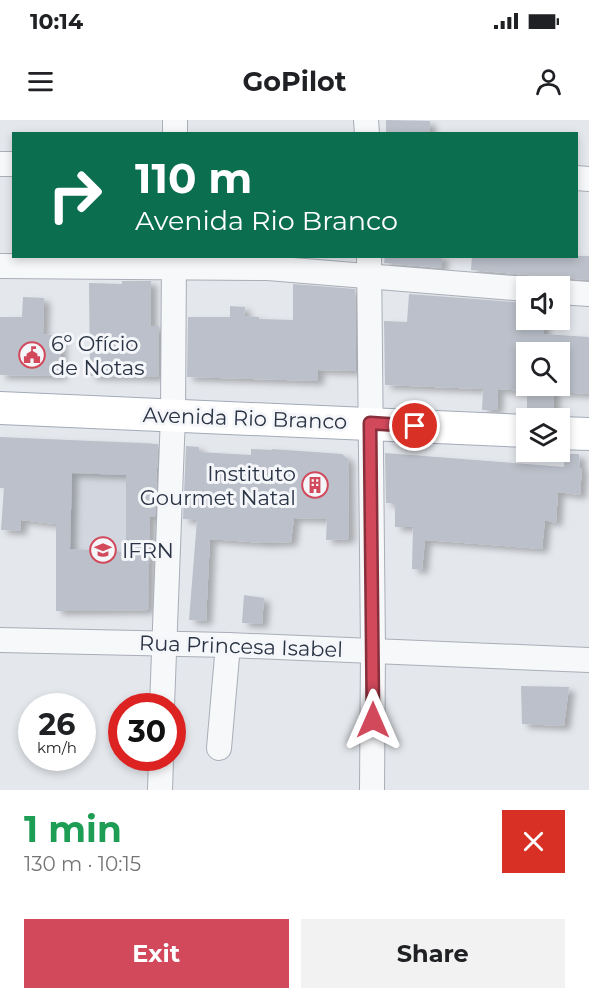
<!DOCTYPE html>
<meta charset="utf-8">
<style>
body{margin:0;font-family:Montserrat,sans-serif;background:#f2f2f2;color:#202124;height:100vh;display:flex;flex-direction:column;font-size:22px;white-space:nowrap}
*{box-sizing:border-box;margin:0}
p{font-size:20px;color:#757577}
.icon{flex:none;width:33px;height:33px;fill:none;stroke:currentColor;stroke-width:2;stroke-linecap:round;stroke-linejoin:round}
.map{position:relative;height:670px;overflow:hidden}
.sheet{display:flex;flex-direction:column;background:#fff;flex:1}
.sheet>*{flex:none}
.guide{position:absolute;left:12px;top:12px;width:566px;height:126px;border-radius:0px;box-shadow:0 3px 9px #0003;background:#0b6e4f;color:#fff;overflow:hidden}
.fabs{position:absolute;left:516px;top:156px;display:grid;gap:12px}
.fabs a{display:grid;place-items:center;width:54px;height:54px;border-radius:0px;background:#fff;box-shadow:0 3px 9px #0003;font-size:30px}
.speed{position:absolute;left:18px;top:573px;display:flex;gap:12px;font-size:30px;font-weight:700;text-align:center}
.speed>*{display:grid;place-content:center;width:78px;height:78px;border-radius:50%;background:#fff;box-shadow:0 3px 9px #0003;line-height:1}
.speed small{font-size:15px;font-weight:400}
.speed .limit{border:9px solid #d22;background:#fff;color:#111}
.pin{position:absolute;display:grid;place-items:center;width:51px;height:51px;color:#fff;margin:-26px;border:3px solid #fff;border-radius:50%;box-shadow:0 2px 6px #0007}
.me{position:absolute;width:66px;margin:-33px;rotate:0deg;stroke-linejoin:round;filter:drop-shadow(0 0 4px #0008)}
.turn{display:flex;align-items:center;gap:21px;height:126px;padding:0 24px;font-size:27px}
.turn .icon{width:78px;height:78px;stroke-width:2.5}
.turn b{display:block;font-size:42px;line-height:51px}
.round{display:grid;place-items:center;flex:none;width:63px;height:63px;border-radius:0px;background:#f2f2f2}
.headline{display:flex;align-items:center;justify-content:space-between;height:102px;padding:0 24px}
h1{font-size:36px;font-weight:700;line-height:45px;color:#1e9e55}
.cta{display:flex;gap:12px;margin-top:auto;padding:12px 24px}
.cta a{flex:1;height:69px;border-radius:0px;background:#d1495b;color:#fff;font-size:24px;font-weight:700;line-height:69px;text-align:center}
.cta a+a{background:#f2f2f2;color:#202124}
.status{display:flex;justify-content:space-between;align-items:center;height:42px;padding:0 30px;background:#fff;direction:ltr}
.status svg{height:16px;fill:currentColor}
header{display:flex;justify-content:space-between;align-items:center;height:78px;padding:0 24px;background:#fff;font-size:27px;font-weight:700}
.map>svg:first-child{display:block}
</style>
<div class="status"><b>10:14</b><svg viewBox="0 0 49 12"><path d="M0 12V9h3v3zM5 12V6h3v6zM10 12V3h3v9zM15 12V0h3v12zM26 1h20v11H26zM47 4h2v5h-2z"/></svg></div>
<header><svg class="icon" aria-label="menu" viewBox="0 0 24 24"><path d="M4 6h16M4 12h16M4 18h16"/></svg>GoPilot<svg class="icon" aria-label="person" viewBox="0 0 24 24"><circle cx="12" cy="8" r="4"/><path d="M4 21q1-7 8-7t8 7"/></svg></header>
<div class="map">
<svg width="589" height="670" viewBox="0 0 589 670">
<defs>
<filter id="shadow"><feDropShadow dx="6" dy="4" stdDeviation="3" flood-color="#0004"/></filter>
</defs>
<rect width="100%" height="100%" fill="#e4e7ec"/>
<!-- built -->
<polygon fill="#d2d6de" points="40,319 151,323 148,490 56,491 56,402"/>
<!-- building -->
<g fill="#bbc0ca" fill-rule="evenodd" filter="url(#shadow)">
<polygon points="386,0 430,1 430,14 386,14"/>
<polygon points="385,136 442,136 442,148 384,143"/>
<polygon points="472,136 589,136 589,160 560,158 553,160 547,166 540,166 535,158 528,155 471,150"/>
<polygon points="122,161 151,161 151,206 159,206 159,257 90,256 89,163 122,164"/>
<polygon points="293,164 355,169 356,251 318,250 318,261 187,257 188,197 230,197 230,186 245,187 244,196 259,197 259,199 293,200"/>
<polygon points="409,174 526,183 526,200 544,200 544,214 589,217 589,274 560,272 560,232 526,232 526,271 498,269 497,290 482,290 483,269 385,265 384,201 407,202"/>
<polygon points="23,177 44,178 43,214 61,216 61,256 0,255 0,197 22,197"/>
<polygon points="527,266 554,266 554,296 527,293"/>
<path d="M0 317 158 324 155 397H150L148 490 56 491V404L21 400V411L1 410 4 368H0ZM72 353 126 355V432L70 429Z"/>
<polygon points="186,326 199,327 199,332 251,335 251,329 272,330 272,329 342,334 348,339 349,419 326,420 327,399 294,398 291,422 265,423 210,419 206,501 189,500 197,400 183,399"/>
<polygon points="385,333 564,347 565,334 579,334 580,348 582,348 580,375 558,372 556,403 545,400 542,429 425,420 422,450 412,449 413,407 395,407 395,383 386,383"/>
<polygon points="244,475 264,478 262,504 242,503"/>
<polygon points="521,566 569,567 564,606 522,604"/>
</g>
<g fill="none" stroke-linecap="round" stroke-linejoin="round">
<!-- minor casing -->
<g stroke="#a9aeb7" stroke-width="26">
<g id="minor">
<polyline points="366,0 367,14"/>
<polyline points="175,14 175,0"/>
<polyline points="0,44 14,44"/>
<polyline points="576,58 589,59"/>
<polyline points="369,136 373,530 372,670"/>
<polyline points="0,146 268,148 526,169"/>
<polyline points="560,172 589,174"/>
<polyline points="0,520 228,525 589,540"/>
<polyline points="162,586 173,295 174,136"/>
<polyline points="219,628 228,525"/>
<polyline points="160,670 161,638"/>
</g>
</g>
<!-- major casing -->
<g stroke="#a3abb8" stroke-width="34">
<g id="major">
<polyline points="0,288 526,311"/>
<polyline points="560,313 589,314"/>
</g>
</g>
<!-- minor -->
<use href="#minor" stroke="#f7f8fa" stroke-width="24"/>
<!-- major -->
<use href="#major" stroke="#fff" stroke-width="32"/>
</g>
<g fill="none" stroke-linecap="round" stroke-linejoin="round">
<!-- route casing -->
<g stroke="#882f3b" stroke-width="15">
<polyline id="route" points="373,600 370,303 415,306"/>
</g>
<!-- route -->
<use href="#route" stroke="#d1495b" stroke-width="10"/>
</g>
<!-- icons -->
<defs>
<g id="civic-ring" transform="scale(1.35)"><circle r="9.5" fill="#f4f6f9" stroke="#d1495b" stroke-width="1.5"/><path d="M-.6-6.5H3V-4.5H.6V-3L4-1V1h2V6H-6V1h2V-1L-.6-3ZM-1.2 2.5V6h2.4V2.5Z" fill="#d1495b"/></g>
<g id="building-ring" transform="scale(1.35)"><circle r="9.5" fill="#f4f6f9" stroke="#d1495b" stroke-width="1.5"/><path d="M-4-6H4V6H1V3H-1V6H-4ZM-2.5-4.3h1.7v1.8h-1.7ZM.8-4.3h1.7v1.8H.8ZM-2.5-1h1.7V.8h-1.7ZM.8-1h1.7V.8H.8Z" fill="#d1495b"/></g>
<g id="university-ring" transform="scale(1.35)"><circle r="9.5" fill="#f4f6f9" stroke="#d1495b" stroke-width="1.5"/><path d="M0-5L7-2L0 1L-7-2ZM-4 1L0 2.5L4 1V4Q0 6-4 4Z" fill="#d1495b"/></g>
</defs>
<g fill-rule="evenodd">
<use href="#civic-ring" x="32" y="235"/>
<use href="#building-ring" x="315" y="365"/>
<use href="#university-ring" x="103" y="430"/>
</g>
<g text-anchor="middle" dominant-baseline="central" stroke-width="6" stroke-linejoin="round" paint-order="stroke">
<!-- poi labels -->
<g font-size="21" fill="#2b3445" stroke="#f4f6f9" text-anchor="start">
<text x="51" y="223">6º Ofício<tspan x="51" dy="24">de Notas</tspan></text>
<text x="296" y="353" text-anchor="end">Instituto<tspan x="296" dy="24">Gourmet Natal</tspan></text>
<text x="122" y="430">IFRN</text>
</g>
<!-- street labels -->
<g font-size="21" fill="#2b3445" stroke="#f4f6f9">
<text transform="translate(245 298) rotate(2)">Avenida Rio Branco</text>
<text transform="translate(241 526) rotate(2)">Rua Princesa Isabel</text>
</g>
</g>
</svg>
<div class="fabs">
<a><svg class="icon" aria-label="sound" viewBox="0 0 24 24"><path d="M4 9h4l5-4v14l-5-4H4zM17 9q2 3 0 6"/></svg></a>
<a><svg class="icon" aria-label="search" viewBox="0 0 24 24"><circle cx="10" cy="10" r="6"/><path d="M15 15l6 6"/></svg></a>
<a><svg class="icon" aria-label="layers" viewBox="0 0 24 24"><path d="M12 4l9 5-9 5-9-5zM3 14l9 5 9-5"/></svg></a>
</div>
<div class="speed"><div>26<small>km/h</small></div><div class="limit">30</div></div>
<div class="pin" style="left:415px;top:306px;background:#d93025"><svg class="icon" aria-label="arrive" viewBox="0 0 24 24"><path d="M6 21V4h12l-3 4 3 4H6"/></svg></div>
<svg class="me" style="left:373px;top:600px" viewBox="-20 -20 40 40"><path d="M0-17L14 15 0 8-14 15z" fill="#d1495b" stroke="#fff" stroke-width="4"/></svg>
<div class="guide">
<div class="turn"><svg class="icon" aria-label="right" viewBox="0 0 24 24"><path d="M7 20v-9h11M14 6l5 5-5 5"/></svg><div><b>110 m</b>Avenida Rio Branco</div></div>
</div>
</div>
<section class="sheet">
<div class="headline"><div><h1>1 min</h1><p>130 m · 10:15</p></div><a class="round" style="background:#d93025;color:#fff"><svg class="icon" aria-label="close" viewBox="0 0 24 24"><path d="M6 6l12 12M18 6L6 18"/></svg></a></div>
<div class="cta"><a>Exit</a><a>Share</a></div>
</section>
